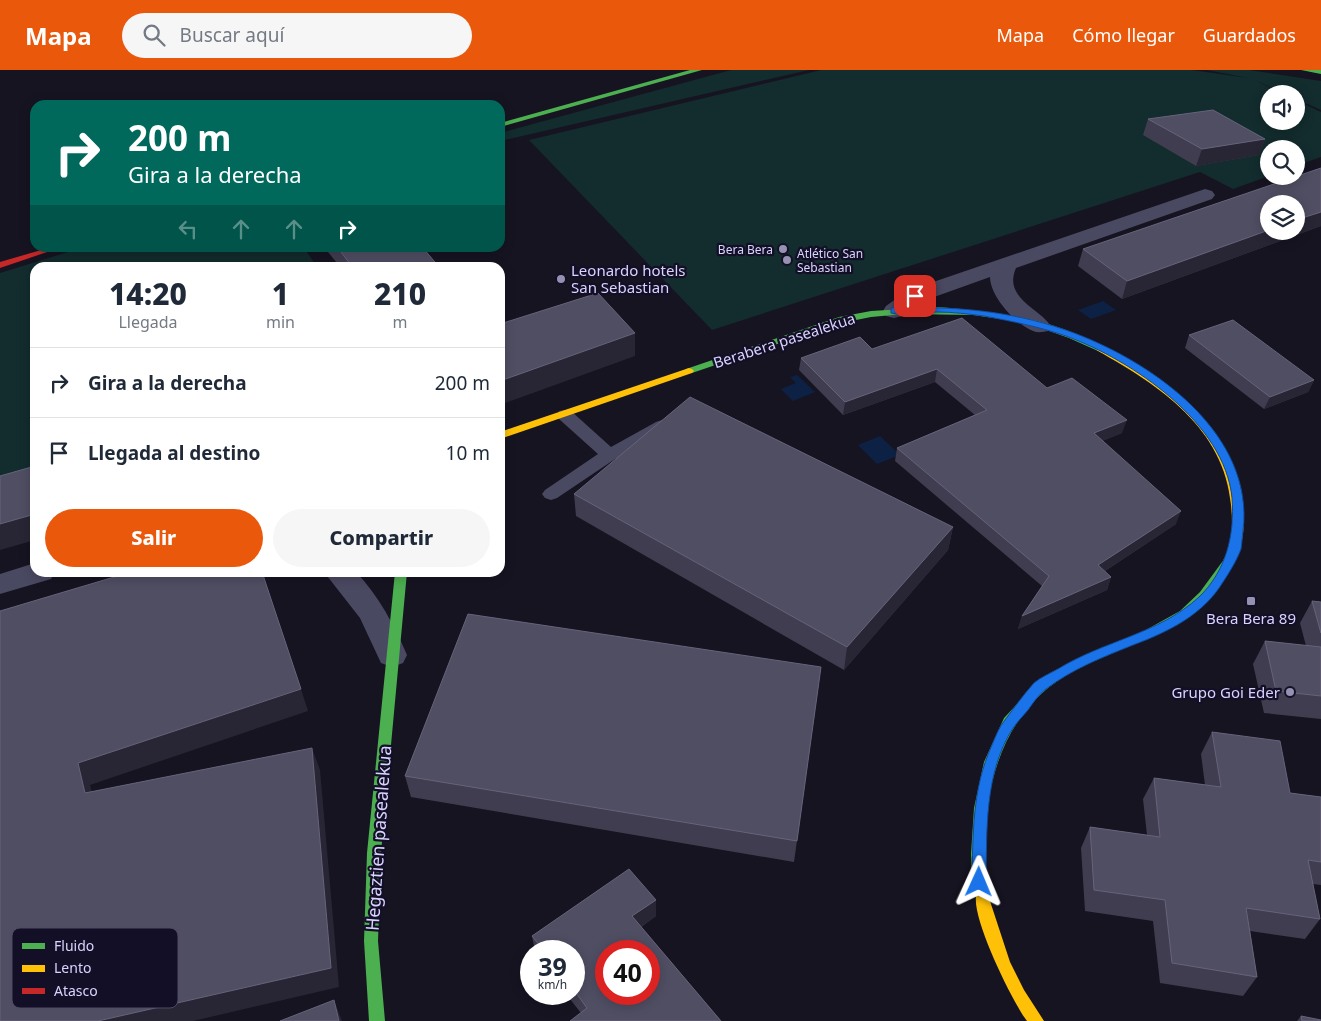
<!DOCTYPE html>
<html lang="es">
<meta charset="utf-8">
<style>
body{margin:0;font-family:"Noto Sans",sans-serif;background:#f6f6f7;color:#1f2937;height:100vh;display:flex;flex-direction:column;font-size:19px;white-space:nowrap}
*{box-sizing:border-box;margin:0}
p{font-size:16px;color:#747a83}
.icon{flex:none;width:28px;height:28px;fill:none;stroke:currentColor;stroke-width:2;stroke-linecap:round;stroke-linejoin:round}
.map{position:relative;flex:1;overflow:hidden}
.drawer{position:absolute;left:30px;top:192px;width:475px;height:315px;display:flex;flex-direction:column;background:#fff;border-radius:15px;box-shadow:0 2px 12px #0003}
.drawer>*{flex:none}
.hud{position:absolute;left:30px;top:30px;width:475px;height:152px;border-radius:15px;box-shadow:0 2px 12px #0003;background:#00695c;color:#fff;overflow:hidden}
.buttons{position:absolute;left:1260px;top:15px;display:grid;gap:10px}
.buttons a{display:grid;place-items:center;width:45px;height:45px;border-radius:50%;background:#fff;box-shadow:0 2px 12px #0003;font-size:25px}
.speed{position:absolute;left:520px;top:870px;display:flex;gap:10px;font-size:25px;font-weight:700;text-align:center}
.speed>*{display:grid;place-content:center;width:65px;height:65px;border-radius:50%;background:#fff;box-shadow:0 2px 12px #0003;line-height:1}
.speed small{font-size:12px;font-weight:400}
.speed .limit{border:8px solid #d22;background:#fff;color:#111}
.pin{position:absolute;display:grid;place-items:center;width:42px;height:42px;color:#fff;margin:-21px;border-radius:10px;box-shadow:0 2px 8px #0006}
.me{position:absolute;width:55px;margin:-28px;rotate:1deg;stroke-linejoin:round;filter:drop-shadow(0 0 4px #0008)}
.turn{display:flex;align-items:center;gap:18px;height:105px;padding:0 15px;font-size:22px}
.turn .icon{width:65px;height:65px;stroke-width:2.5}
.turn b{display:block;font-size:35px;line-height:42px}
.lanes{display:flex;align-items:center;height:48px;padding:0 15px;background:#0003;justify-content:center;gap:25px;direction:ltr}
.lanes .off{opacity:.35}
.eta{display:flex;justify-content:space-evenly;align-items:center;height:85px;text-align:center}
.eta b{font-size:30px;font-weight:800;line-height:35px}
.action{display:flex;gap:10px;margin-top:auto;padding:10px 15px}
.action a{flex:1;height:58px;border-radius:30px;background:#ea580c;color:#fff;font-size:20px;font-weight:800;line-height:58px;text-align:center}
.action a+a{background:#f6f6f7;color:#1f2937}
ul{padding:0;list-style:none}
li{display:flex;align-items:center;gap:15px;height:70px;padding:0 15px;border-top:1px solid #e0e1e3}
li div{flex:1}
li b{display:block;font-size:19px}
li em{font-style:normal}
header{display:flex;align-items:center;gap:30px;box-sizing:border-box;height:70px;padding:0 25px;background:#ea580c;color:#fff}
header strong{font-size:24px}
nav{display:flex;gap:28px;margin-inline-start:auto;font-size:18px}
.search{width:350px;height:45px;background:#f6f6f7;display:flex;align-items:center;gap:12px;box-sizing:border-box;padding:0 18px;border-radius:28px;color:#747a83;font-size:19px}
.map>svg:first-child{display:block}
</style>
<header>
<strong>Mapa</strong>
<div class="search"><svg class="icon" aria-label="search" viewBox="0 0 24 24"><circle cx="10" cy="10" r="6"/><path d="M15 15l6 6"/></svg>Buscar aquí</div>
<nav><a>Mapa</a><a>Cómo llegar</a><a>Guardados</a></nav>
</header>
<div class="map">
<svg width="1321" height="951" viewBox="0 0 1321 951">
<rect width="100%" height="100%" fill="#161421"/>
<!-- green -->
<g fill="#132c2d">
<polygon points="731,0 809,0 500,71 500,63"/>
<polygon points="821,0 1192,0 1248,8 1207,0 1249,0 1321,11 1321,40 1296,29 1296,24 1285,24 1255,10 1282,24 1269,24 1269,51 1296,51 1296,30 1321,42 1321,87 1296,96 1296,79 1269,79 1269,106 1233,119 1200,102 712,260 529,70"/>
<polygon points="81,178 304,178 317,197 35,198 35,404 0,413 0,203"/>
</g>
<!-- water -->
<g fill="#0d2144">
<polygon points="1103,231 1116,240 1091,249 1078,240"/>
<polygon points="797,305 815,322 793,331 781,319 796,313 790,307"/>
<polygon points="880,366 900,385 877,394 858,375"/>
</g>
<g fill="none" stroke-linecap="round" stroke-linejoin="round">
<!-- lane -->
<polygon fill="#4a4962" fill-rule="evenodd" points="565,340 571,341 611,377 656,352 662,350 668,352 671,356 668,360 615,389 557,428 551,430 545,428 542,424 545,420 598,384 559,349 557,345 559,341"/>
<!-- street -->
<g fill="#4a4962" fill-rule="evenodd">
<path d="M1205 119 1212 121 1215 125 1212 129 1016 198C1003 228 1038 237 1051 256L1048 261C1043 262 1038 263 1033 261 1015 254 990 226 990 207L923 231 902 246 894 248 886 246 883 241 886 236 907 221Z"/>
<polygon points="35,493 35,502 55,502 51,509 0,524 0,504"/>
<path d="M324 502H356C379 526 394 555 407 585L403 593 392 597 381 593 360 548Z"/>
</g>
<!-- fast -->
<g fill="#4caf50" fill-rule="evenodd">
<polygon points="690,0 702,0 500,57 500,53"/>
<polygon points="1301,0 1321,0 1321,4"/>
<path d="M938 237C989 241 1039 247 1086 268 1092 271 1101 274 1106 279L1104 281H1098L1069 268 1038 257 1007 250 973 245 904 244 871 247 836 254 692 303H686L684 301 686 299 839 247 871 241Z"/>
<path d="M1229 487 1235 491C1191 566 1145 565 1076 600 992 642 976 743 989 828L987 833 982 834 977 833 972 807 971 784 974 738 984 692 1004 648 1035 615 1050 603 1087 584 1144 561 1180 541 1200 522 1225 488Z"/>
<polygon points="395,502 407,502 381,783 378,871 385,951 369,951 364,871 367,783"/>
</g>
<!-- slow -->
<g fill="#ffc107" fill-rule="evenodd">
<path d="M1101 276C1115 280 1129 290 1141 298 1194 332 1236 374 1243 438 1245 458 1243 477 1233 494L1229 495 1223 491C1233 474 1233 455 1231 435 1224 358 1160 316 1098 281L1096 279Z"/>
<polygon points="689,298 692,299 694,301 692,303 500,369 500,362"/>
<path d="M982 822 987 823 989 828 1010 892 1024 920 1044 951H1027C1013 933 968 842 977 823Z"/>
</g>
<!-- jam -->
<polygon fill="#c62828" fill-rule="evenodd" points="48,178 59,178 0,198 0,192"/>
</g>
<!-- wall -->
<g fill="#403d50">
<polygon points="1148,49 1265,69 1259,85 1196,96 1143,65"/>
<polygon points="1321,98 1321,156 1122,229 1078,196 1083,179"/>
<polygon points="328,178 423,178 440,198 341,198 328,182"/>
<polygon points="1189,265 1314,310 1308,322 1264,339 1185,278"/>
<polygon points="872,279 1047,318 1122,363 1102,371 1176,454 1105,501 1111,507 1107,520 1018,559 1022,546 1042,516 895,391 897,378 975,345 935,312 843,345 799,300 801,288"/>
<polygon points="574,424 953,457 948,480 844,600 576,446"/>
<polygon points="1312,531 1321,532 1321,649 1264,643 1253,594 1265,571 1306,576 1300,553"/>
<polygon points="821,597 794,792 411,727 405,706"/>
<polygon points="1212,662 1290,723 1321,727 1321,815 1313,814 1320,849 1305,869 1250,861 1257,907 1243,926 1160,913 1153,851 1085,841 1081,778 1090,757 1147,765 1143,729 1154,708 1205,715 1201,684"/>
<polygon points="656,830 656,846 641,857 721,951 581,943 566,924 574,924 574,881 535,881 532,866"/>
<polygon points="1301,946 1321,951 1297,951"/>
</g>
<!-- shaded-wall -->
<g fill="#282635">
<polygon points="1265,69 1259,85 1196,96 1202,79"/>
<polygon points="1321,142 1321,156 1122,229 1127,211 1269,160 1269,161 1296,161 1296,150"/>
<polygon points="635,263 635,286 500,335 500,311"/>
<polygon points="937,299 935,312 843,345 845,332"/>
<polygon points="1314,310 1308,322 1264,339 1270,327"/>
<polygon points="1127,350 1122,363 1090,376 1094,363"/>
<polygon points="1181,441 1176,454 1094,508 1098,495"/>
<polygon points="35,444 35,470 0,480 0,454"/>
<polygon points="953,457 948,480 844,600 847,577"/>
<polygon points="1111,507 1107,520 1018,559 1022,546"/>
<polygon points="301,619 308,641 90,715 98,745 85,723 78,693"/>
<polygon points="312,678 320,700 339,917 193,951 98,951"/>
<polygon points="656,830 656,846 633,862 632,846"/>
<polygon points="334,930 342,951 339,951"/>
</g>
<!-- building -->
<g fill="#504e63" stroke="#66637b" fill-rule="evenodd">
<polygon points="1213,40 1265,69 1202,79 1148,49"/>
<polygon points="1321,98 1321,142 1296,150 1296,134 1269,134 1269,160 1127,211 1083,179"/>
<polygon points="338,178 423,178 440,198 353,198"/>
<polygon points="598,223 635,263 500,311 500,254"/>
<polygon points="962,248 1047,318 1072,308 1127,350 1094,363 1181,441 1098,495 1111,507 1022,546 1049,506 897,378 987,340 937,299 845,332 801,288 860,267 872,279"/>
<polygon points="1233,250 1314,310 1270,327 1189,265"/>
<polygon points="690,327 953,457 847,577 574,424"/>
<polygon points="35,396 35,444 0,454 0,406"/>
<polygon points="131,502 262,502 301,619 78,693 85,723 312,678 331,898 98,951 0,951 0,541"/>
<polygon points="1312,531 1321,532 1321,563"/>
<polygon points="468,544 821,597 797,771 405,706"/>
<polygon points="1265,571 1321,577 1321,626 1276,621"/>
<polygon points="1212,662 1280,671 1290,723 1321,727 1321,792 1308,790 1320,849 1246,838 1257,907 1172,893 1165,830 1094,820 1090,757 1160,767 1154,708 1221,717"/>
<path d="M629 799 656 830 632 846 721 951H570L587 938 574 920V881H544L532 866ZM606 881H649V924H606Z"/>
<polygon points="334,930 339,951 280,951"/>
<polygon points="1301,946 1321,950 1321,951 1302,951"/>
</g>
<!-- route -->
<path fill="#1a73e8" stroke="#114b97" d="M915 223 920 226 919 228 905 238C962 236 1021 243 1074 263 1154 293 1255 364 1243 461 1242 467 1242 474 1241 479 1237 490 1229 503 1223 512 1203 545 1168 562 1133 575 1103 587 1072 599 1046 619 1039 624 1033 633 1028 640 1023 646 1017 652 1013 658 984 703 987 761 986 812L984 817 979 819 974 817 972 812C973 764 972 719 992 675 996 666 999 657 1005 650 1014 638 1024 624 1034 613 1041 607 1051 603 1058 599 1103 571 1159 564 1199 527 1226 501 1235 465 1232 428 1225 353 1132 290 1066 266 1040 257 1011 251 984 246 969 244 952 242 937 242 922 242 906 246 891 243V239Z"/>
<!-- markers -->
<g fill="#9591b1" stroke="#130f26" stroke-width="2">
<circle cx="783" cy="179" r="5"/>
<circle cx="787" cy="190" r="5"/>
<circle cx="561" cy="209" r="5"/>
<rect x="1246" y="526" width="10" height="10" rx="2.5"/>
<circle cx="1290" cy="622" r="5"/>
</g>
<g text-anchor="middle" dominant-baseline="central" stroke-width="4.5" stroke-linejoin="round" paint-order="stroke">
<!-- far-poi labels -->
<g font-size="12" fill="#d9d4ff" stroke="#130f26" text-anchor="end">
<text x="773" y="179">Bera Bera</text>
<text x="797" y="183" text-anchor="start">Atlético San<tspan x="797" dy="14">Sebastian</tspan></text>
</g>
<!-- poi labels -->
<g font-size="15" fill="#d9d4ff" stroke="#130f26" text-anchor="start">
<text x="571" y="200">Leonardo hotels<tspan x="571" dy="17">San Sebastian</tspan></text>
<text x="1251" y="548" text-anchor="middle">Bera Bera 89</text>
<text x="1280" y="622" text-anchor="end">Grupo Goi Eder</text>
</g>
<!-- street labels -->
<g font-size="15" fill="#d9d4ff" stroke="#130f26">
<text transform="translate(784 270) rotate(-18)">Berabera pasealekua</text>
</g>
<!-- near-street labels -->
<g font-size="18" fill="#d9d4ff" stroke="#130f26">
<text transform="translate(378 768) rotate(-86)">Hegaztien pasealekua</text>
</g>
</g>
<!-- legend -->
<rect x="12" y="858" width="166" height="80" rx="8" fill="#130f26" stroke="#4e4a67" stroke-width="1"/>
<rect x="22" y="873" width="23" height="6" fill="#4caf50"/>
<rect x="22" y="895" width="23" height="7" fill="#ffc107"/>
<rect x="22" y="918" width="23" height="6" fill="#c62828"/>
<g font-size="14" fill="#d9d4ff">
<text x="54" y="881">Fluido</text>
<text x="54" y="903">Lento</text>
<text x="54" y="926">Atasco</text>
</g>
</svg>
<div class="buttons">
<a><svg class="icon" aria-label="sound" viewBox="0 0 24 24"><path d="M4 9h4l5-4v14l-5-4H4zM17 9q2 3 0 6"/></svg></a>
<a><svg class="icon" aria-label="search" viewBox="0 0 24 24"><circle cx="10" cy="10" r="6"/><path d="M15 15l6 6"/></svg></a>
<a><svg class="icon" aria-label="layers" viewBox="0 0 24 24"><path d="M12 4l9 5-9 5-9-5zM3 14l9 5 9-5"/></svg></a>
</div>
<div class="speed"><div>39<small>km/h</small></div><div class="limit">40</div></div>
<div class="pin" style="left:915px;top:226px;background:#d93025"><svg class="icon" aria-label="arrive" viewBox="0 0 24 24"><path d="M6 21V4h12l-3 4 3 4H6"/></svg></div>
<svg class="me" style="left:979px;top:812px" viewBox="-20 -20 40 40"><path d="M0-17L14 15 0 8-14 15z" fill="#1a73e8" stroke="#fff" stroke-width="4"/></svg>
<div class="hud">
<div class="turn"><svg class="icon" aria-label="right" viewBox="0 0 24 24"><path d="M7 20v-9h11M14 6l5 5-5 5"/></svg><div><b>200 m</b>Gira a la derecha</div></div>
<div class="lanes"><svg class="icon off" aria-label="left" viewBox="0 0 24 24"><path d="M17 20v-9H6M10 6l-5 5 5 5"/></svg><svg class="icon off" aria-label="ahead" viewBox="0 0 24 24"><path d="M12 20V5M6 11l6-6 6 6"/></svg><svg class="icon off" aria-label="ahead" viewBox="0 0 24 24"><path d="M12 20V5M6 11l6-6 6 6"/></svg><svg class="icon" aria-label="right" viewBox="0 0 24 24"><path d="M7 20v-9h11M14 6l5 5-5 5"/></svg></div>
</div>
<section class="drawer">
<div class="eta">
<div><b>14:20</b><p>Llegada</p></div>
<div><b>1</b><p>min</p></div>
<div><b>210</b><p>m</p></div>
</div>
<ul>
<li><svg class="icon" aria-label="right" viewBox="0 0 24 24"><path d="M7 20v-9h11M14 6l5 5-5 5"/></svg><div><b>Gira a la derecha</b></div><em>200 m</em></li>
<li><svg class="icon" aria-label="arrive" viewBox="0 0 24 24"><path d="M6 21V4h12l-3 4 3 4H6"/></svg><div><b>Llegada al destino</b></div><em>10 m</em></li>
</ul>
<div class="action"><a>Salir</a><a>Compartir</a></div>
</section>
</div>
